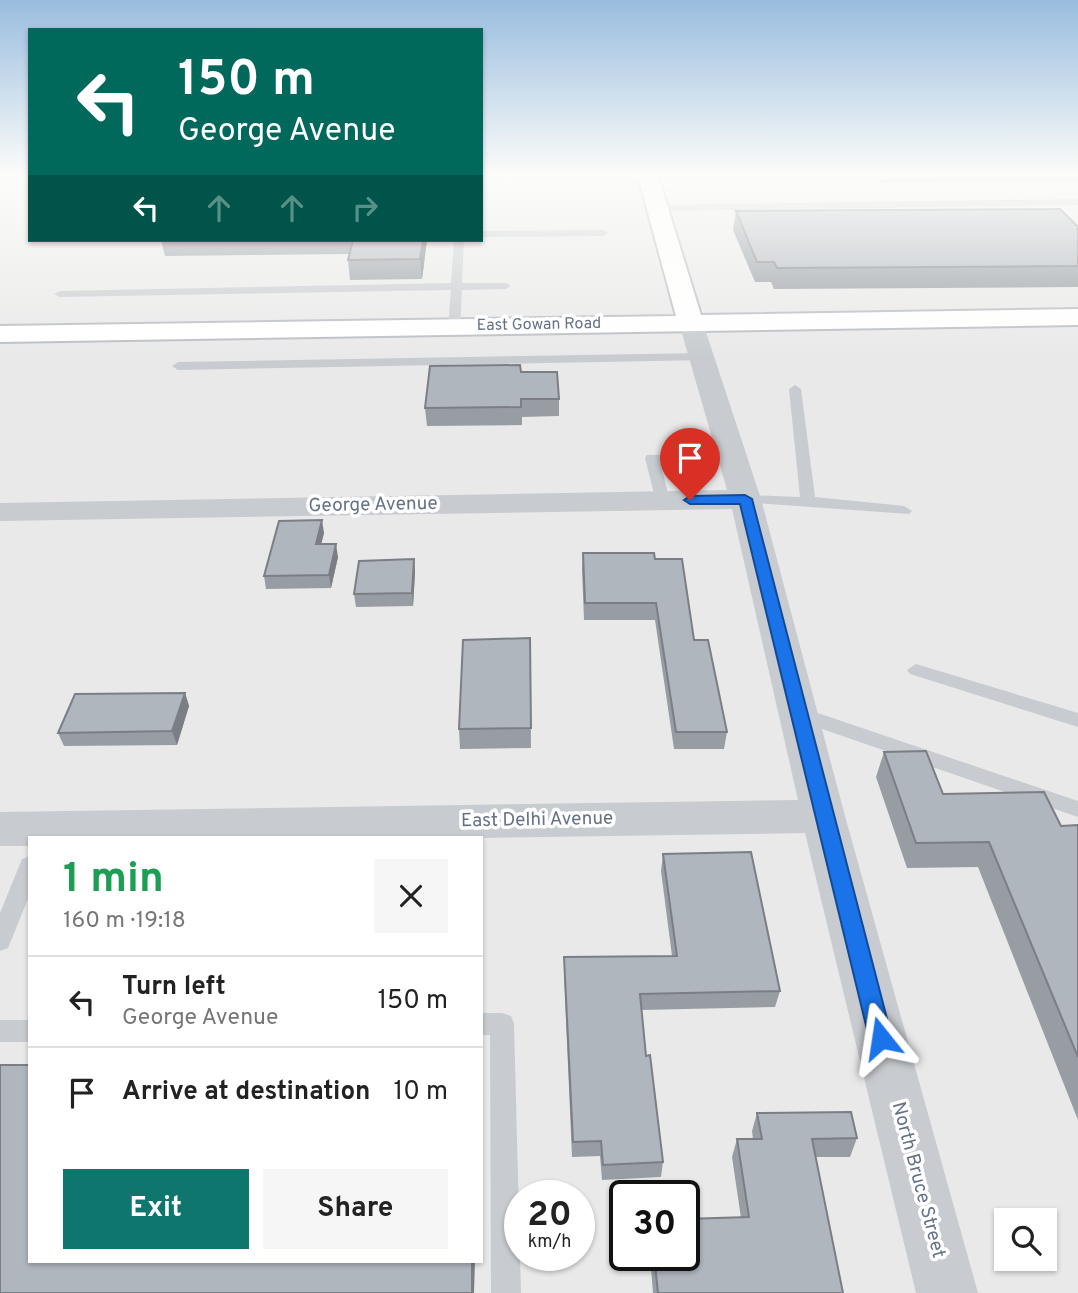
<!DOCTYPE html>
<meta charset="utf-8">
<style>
body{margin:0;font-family:Overpass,sans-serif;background:#f6f6f6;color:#222;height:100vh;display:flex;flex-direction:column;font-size:26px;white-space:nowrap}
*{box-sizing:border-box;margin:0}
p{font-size:23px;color:#767676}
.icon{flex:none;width:38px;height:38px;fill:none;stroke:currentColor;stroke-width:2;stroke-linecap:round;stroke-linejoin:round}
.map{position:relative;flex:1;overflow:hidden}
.sheet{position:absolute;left:28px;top:836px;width:455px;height:427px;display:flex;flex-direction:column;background:#fff;border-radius:0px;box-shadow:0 2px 5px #0004}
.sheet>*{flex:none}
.banner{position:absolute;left:28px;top:28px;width:455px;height:214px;border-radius:0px;box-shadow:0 2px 5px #0004;background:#00695c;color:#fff;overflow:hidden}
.controls{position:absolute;left:994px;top:1208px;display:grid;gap:14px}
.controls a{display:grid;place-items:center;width:63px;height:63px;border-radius:0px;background:#fff;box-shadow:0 2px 5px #0004;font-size:35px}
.speed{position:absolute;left:504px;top:1180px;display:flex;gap:14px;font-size:35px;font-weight:700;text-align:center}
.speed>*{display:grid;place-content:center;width:91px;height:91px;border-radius:50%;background:#fff;box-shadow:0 2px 5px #0004;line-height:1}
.speed small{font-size:18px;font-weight:400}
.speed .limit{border:4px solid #111;border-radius:10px;background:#fff;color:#111}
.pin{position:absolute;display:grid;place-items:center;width:60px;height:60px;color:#fff;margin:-72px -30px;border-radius:50% 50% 50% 0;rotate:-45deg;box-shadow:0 0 7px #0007}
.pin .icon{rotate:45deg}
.me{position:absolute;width:77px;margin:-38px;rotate:345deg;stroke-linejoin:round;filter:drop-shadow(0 0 5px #0008)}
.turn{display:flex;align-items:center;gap:24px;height:147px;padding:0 35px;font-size:32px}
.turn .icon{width:91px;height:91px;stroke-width:2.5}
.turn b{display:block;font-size:49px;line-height:60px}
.lanes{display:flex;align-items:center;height:66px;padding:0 35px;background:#0003;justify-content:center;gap:35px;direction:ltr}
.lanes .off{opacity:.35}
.round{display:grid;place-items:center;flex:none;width:74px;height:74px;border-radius:0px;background:#f6f6f6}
.head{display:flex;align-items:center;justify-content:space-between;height:119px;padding:0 35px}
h1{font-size:42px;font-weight:700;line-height:52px;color:#1e9e55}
.primary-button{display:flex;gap:14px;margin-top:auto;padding:14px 35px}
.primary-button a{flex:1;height:80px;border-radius:0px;background:#0f766e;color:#fff;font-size:28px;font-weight:700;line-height:80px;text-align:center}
.primary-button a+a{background:#f6f6f6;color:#222}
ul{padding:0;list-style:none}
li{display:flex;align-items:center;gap:21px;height:91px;padding:0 35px;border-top:2px solid #e0e0e0}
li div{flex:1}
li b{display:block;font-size:26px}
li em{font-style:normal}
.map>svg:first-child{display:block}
</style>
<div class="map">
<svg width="1078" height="1293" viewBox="0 0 1078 1293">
<rect width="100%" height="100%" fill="#f8f8f5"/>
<!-- built -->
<path fill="#e9e9e9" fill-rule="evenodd" d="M0 176H30V240H481V176H1078V1293H0ZM30 838H481V1262H30ZM520 1195H579V1255H520ZM625 1195H684V1255H625ZM1006 1220H1045V1258H1006Z"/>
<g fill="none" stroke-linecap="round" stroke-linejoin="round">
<!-- secondary casing -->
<g stroke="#babec3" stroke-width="4">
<polygon id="secondary" points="638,176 658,176 701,315 1078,309 1078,325 0,342 0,326 676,316"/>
</g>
<!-- lane -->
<g fill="#c8cbcf" fill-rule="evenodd">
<polygon points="1078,199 1078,205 656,211 651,208 656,205"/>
<polygon points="481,231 603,230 608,233 603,236 481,237"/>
<polygon points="454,240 464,240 462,283 506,283 511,286 506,289 462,290 460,327 454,330 448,327 451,290 60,297 54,294 60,291 451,283"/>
<polygon points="703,353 707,354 707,360 178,370 172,366 178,362"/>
<polygon points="795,385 801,389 815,497 904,506 912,511 909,514 740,502 738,499 745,495 800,497 789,389"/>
<polygon points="733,453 740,457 738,460 660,462 670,501 663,505 656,501 645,458 647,455"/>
<polygon points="916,664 1078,713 1078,727 910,674 907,670"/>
<polygon points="797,706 1078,801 1078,817 790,718 788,713 790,708"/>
<polygon points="30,856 30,894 8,948 0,951 0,913 22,859"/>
<polygon points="481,1013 502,1013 511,1016 514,1024 521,1293 491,1293 490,1035 481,1035"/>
<rect x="0" y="1020" width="30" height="22"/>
</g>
<!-- street -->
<polygon fill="#c8cbcf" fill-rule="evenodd" points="691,316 700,318 703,323 761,499 845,816 978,1293 916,1293 805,833 481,838 30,838 30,846 0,846 0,812 798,800 732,509 0,521 0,503 727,490 679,323 682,318"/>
<!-- secondary -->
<use href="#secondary" fill="#fff" fill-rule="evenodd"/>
</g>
<!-- wall -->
<g fill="#979da3">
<polygon points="875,176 1078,176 1078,181 881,183"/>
<polygon points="736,211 1078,227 1078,287 774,289 771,282 755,282 733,230"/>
<polygon points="161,240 427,240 422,279 350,280 348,260 349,254 165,256"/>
<polygon points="521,372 559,399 559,416 522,417 522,425 427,426 425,408"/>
<polygon points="324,533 321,544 338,557 331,588 266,589 264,576"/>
<polygon points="583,553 655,559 694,640 727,732 724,749 674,749 655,620 584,620 582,569"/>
<polygon points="414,559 415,572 413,606 356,607 354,594"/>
<polygon points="530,638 531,748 460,749 459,729"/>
<polygon points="185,693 189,706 177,745 64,746 58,733"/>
<polygon points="884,752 943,794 1061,826 1078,825 1078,1120 978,867 907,868 876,777"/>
<polygon points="663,854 780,991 775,1007 641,1010 646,1056 663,1162 661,1177 602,1180 600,1156 572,1157 564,974 564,957 672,956 661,871"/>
<polygon points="757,1113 857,1138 850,1157 815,1157 843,1293 653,1293 650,1255 684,1255 741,1218 732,1157 737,1139 753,1139 752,1131"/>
</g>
<!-- shaded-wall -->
<g fill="#7b7f85">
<polygon points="423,240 427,240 422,279 420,259"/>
<polygon points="322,520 324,533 318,557 316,544"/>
<polygon points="336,544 338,557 331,588 329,575"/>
<polygon points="414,559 415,572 413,606 412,593"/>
<polygon points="185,693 189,706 177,745 172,731"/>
<polygon points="472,1262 475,1262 474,1293 472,1293"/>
</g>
<!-- building -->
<g fill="#b0b6be" stroke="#7b7f85" stroke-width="2">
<polygon points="1060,209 1078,227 1078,266 777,268 774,262 757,262 736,211"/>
<polygon points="353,240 423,240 420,259 348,260"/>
<polygon points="520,365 521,372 557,372 559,399 521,399 521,407 425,408 430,366"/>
<polygon points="322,520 316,544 336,544 329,575 264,576 279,521"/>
<polygon points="583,553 654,553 655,559 682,559 694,640 708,640 727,732 676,732 656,603 585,603"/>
<polygon points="414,559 412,593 354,594 359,561"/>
<polygon points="530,638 531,728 459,729 463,640"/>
<polygon points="185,693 172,731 58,733 75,694"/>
<polygon points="926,751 943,794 1044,792 1061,826 1078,825 1078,1057 989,842 916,843 884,752"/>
<polygon points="751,852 780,991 640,994 646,1056 650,1055 663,1162 603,1165 601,1141 573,1142 564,957 677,956 663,854"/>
<polygon points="0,1065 30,1065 30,1262 472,1262 472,1293 0,1293"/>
<polygon points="851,1112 857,1138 812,1139 843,1293 658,1293 654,1255 684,1255 684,1219 749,1217 737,1139 762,1139 757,1113"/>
</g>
<!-- sky -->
<linearGradient id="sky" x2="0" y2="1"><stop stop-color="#99bddf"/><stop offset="0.49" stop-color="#fcfcfa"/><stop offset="1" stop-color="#fcfcfa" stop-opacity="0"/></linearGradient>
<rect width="1078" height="357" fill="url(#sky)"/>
<!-- route -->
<polygon fill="#1a73e8" stroke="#114b97" stroke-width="2" points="745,495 752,499 892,1038 889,1045 881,1049 873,1045 869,1038 740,504 690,504 684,500 690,496"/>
<g text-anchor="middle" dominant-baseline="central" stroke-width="7" stroke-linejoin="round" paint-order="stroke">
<!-- far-street labels -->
<g font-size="16" fill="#667287" stroke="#fff">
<text transform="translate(539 325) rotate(-1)">East Gowan Road</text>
</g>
<!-- street labels -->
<g font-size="19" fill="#667287" stroke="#fff">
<text transform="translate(373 505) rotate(-1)">George Avenue</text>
<text transform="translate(537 820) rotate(-1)">East Delhi Avenue</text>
<text transform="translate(918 1180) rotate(75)">North Bruce Street</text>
</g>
</g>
</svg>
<div class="controls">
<a><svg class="icon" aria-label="search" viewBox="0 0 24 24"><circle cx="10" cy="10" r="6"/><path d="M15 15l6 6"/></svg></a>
</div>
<div class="speed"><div>20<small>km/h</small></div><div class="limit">30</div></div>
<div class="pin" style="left:690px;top:500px;background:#d93025"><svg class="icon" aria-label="arrive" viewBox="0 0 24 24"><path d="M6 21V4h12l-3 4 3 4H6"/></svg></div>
<svg class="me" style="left:881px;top:1038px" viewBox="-20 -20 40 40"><path d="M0-17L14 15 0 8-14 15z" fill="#1a73e8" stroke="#fff" stroke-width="4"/></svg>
<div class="banner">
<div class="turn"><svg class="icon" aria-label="left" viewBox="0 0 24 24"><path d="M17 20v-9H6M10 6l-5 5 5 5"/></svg><div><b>150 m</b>George Avenue</div></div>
<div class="lanes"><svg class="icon" aria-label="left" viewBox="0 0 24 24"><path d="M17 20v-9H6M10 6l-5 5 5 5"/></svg><svg class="icon off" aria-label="ahead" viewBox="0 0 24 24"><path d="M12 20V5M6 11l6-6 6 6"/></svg><svg class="icon off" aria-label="ahead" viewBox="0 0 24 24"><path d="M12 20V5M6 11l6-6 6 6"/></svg><svg class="icon off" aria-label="right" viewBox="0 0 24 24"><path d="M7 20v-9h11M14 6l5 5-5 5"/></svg></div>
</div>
<section class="sheet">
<div class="head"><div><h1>1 min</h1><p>160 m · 19:18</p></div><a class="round"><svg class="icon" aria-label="close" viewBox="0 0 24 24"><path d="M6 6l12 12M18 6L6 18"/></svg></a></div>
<ul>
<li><svg class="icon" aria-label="left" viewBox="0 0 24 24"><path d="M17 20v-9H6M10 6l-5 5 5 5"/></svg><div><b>Turn left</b><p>George Avenue</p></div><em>150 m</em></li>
<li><svg class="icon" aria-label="arrive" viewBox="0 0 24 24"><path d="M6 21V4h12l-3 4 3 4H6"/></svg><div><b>Arrive at destination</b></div><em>10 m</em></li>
</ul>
<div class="primary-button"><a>Exit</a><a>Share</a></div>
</section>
</div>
